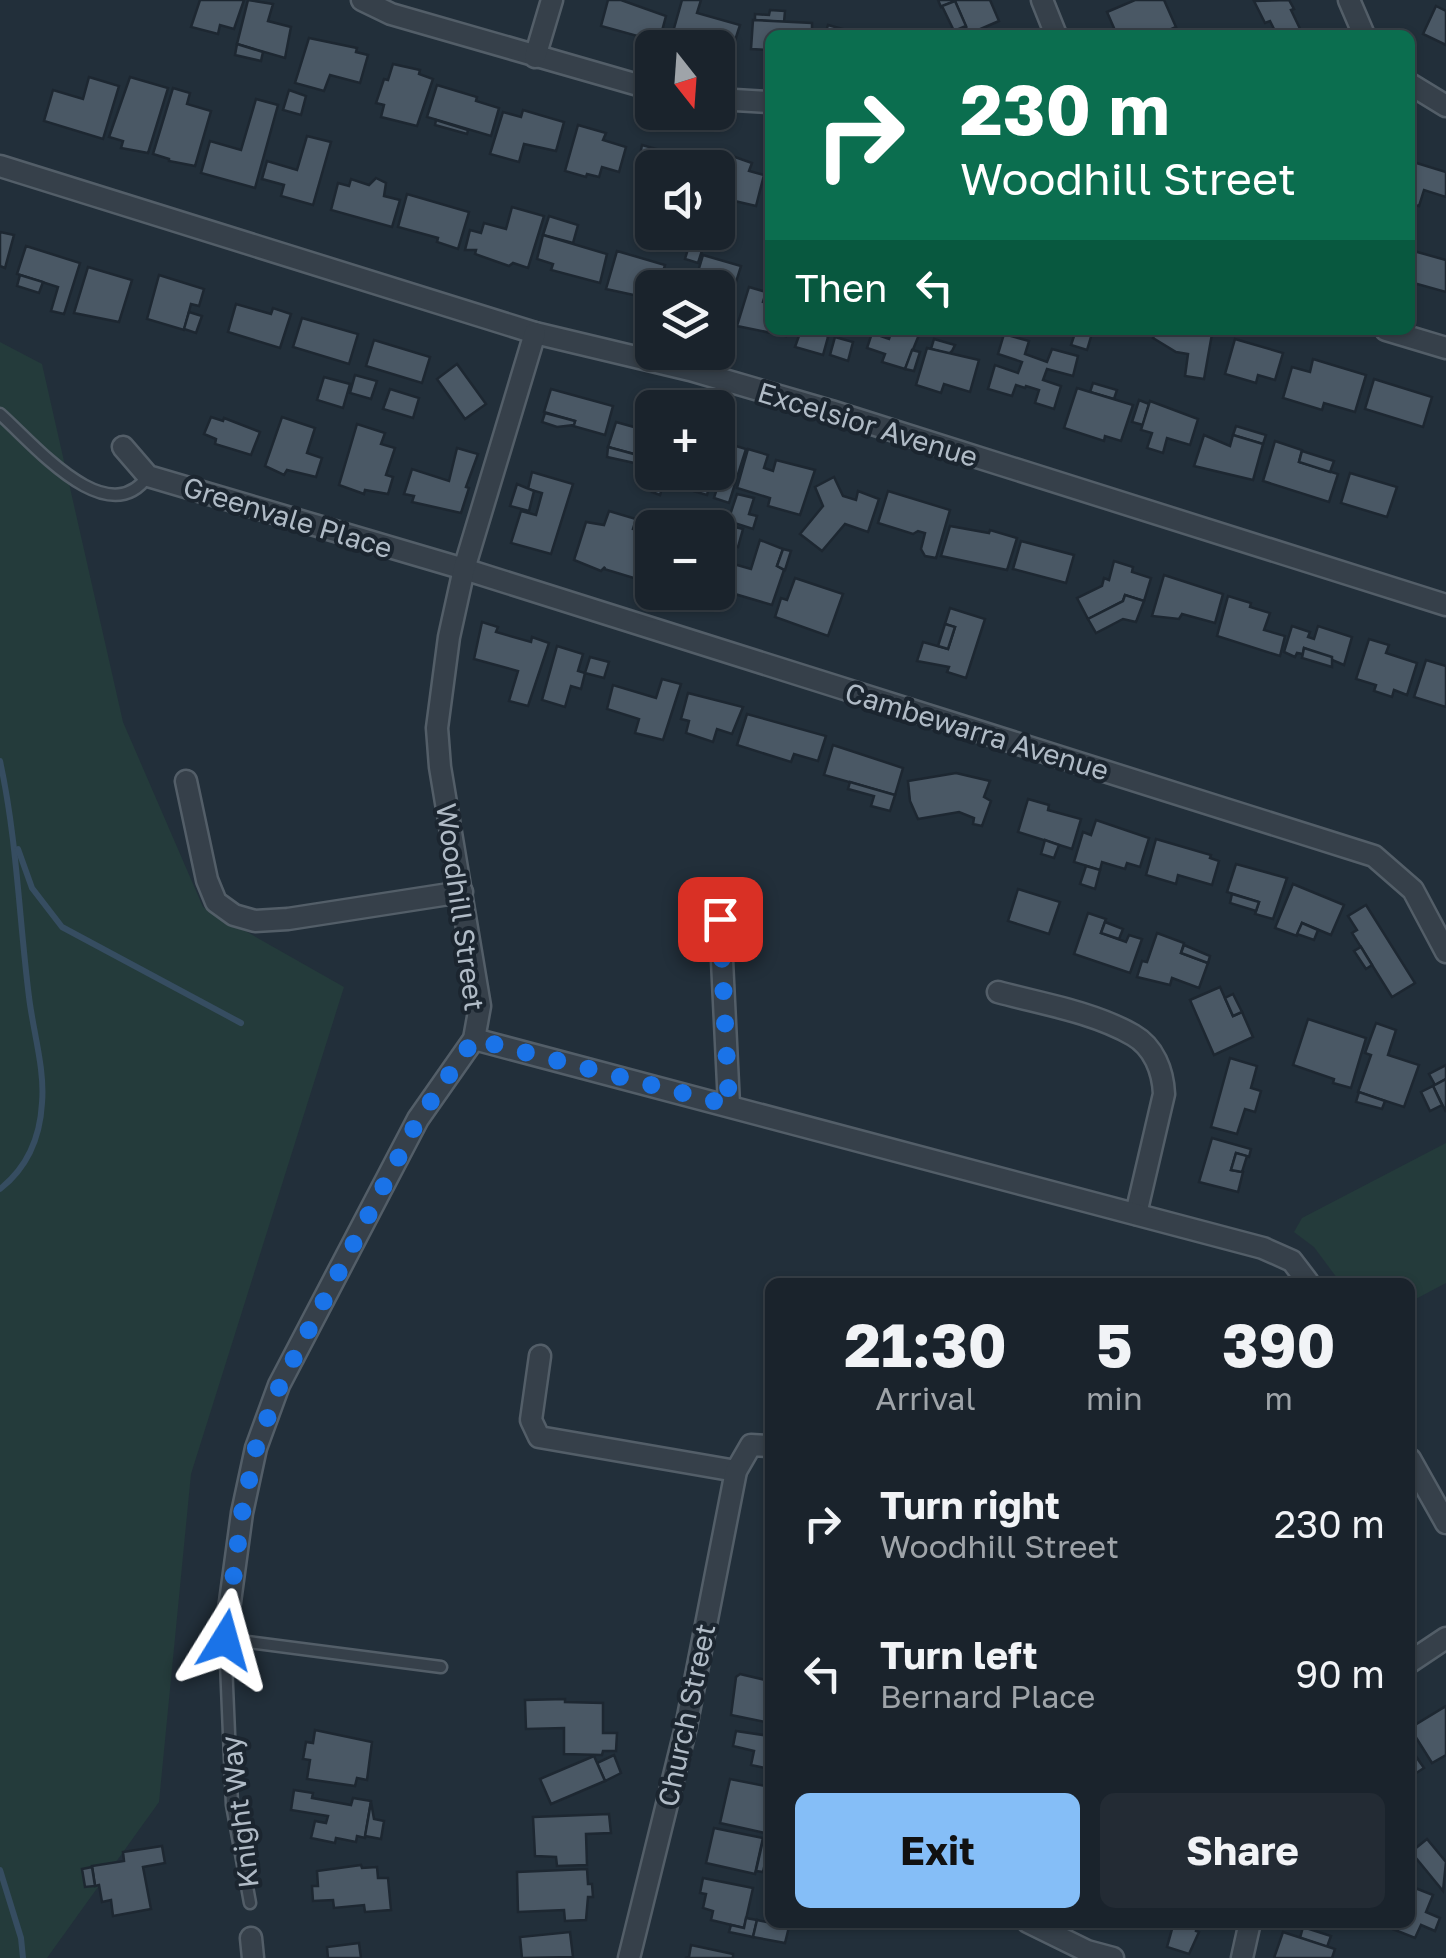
<!DOCTYPE html>
<meta charset="utf-8">
<style>
body{margin:0;font-family:"Golos Text",sans-serif;background:#232b34;color:#f1f3f6;height:100vh;display:flex;flex-direction:column;font-size:38px;white-space:nowrap}
*{box-sizing:border-box;margin:0}
p{font-size:32px;color:#9fa4a9}
.icon{flex:none;width:55px;height:55px;fill:none;stroke:currentColor;stroke-width:2;stroke-linecap:round;stroke-linejoin:round}
.map{position:relative;flex:1;overflow:hidden}
.sheet{position:absolute;left:765px;top:1278px;width:650px;height:650px;display:flex;flex-direction:column;background:#1a232c;border-radius:15px;box-shadow:0 2px 8px #0004,0 0 0 2px #384048}
.sheet>*{flex:none}
.guide{position:absolute;left:765px;top:30px;width:650px;height:305px;border-radius:15px;box-shadow:0 2px 8px #0004,0 0 0 2px #384048;background:#0b6e4f;color:#fff;overflow:hidden}
.needle{width:65px;rotate:163deg}
.buttons{position:absolute;left:635px;top:30px;display:grid;gap:20px}
.buttons a{display:grid;place-items:center;width:100px;height:100px;border-radius:15px;background:#1a232c;box-shadow:0 2px 8px #0004,0 0 0 2px #384048;font-size:50px}
.pin{position:absolute;display:grid;place-items:center;width:85px;height:85px;color:#fff;margin:-42px;border-radius:20px;box-shadow:0 5px 15px #0006}
.me{position:absolute;width:110px;margin:-55px;rotate:8deg;stroke-linejoin:round;filter:drop-shadow(0 0 8px #0008)}
.turn{display:flex;align-items:center;gap:35px;height:210px;padding:0 30px;font-size:45px}
.turn .icon{width:130px;height:130px;stroke-width:2.5}
.turn b{display:block;font-size:70px;line-height:85px}
.then{display:flex;align-items:center;height:95px;padding:0 30px;background:#0003;gap:20px;font-size:38px}
.eta{display:flex;justify-content:space-evenly;align-items:center;height:170px;text-align:center}
.eta b{font-size:60px;font-weight:700;line-height:70px}
.primary-button{display:flex;gap:20px;margin-top:auto;padding:20px 30px}
.primary-button a{flex:1;height:115px;border-radius:15px;background:#85bef7;color:#111;font-size:40px;font-weight:700;line-height:115px;text-align:center}
.primary-button a+a{background:#232b34;color:#f1f3f6}
ul{padding:0;list-style:none}
li{display:flex;align-items:center;gap:30px;height:150px;padding:0 30px}
li div{flex:1}
li b{display:block;font-size:38px}
li em{font-style:normal}
.map>svg:first-child{display:block}
</style>
<div class="map">
<svg width="1446" height="1958" viewBox="0 0 1446 1958">
<rect width="100%" height="100%" fill="#222f3a"/>
<!-- green -->
<g fill="#243b3b">
<polygon points="0,342 42,364 123,722 203,907 344,987 191,1474 159,1802 47,1958 0,1958"/>
<polygon points="1446,1143 1446,1283 1410,1302 1410,1282 1340,1282 1314,1247 1294,1232 1302,1218"/>
</g>
<g fill="none" stroke-linecap="round" stroke-linejoin="round">
<!-- stream -->
<g stroke="#364d61" stroke-width="6">
<path d="M0 761C17 839 19 918 29 997 33 1031 45 1069 42 1103 40 1138 28 1167 0 1189"/>
<polyline points="18,849 32,888 62,927 241,1023"/>
<polyline points="0,1870 21,1938 23,1958"/>
</g>
</g>
<!-- building -->
<g fill="#4a5865" stroke="#1d2731" stroke-width="2.5">
<polygon points="200,0 244,0 234,29 220,25 218,34 191,27"/>
<polygon points="248,0 273,4 268,21 291,27 285,58 237,44"/>
<polygon points="621,0 666,16 659,42 601,26 608,0"/>
<polygon points="682,0 701,0 697,13 740,25 732,50 687,38 685,43 671,39"/>
<polygon points="938,0 990,0 999,21 969,34 955,1 941,7"/>
<polygon points="1135,0 1164,0 1176,27 1158,35 1117,35 1107,12"/>
<polygon points="1289,0 1294,9 1291,10 1303,35 1277,35 1270,21 1265,23 1254,1"/>
<polygon points="955,1 966,26 954,31 942,6"/>
<polygon points="1436,6 1446,11 1446,45 1423,34"/>
<polygon points="770,10 785,11 784,22 755,20 755,14 769,15"/>
<polygon points="753,20 812,23 812,35 770,35 770,50 751,49"/>
<polygon points="828,25 864,35 825,35"/>
<polygon points="309,38 357,48 356,52 368,55 360,83 330,75 324,91 295,83"/>
<polygon points="237,44 263,52 261,61 235,55"/>
<polygon points="393,64 420,70 419,74 433,79 417,126 381,117 384,105 376,103 384,79 388,80"/>
<polygon points="89,77 119,86 103,139 44,121 53,90 83,99"/>
<polygon points="130,77 168,88 148,153 121,148 123,141 109,137"/>
<polygon points="437,85 477,97 476,101 499,108 491,136 427,117"/>
<polygon points="173,88 190,93 187,104 211,111 195,166 169,161 169,159 153,154"/>
<polygon points="289,90 306,96 301,115 283,110"/>
<polygon points="256,99 278,105 255,188 201,173 210,141 241,150"/>
<polygon points="523,110 564,122 556,151 524,144 519,162 490,154 503,112 521,117"/>
<polygon points="436,120 468,130 467,134 435,125"/>
<polygon points="578,125 606,133 603,140 626,147 619,172 602,167 599,177 587,174 586,177 565,171"/>
<polygon points="307,136 331,142 313,205 281,196 284,185 262,179 267,161 297,170"/>
<polygon points="642,145 660,150 655,166 643,163 642,166 638,165"/>
<polygon points="715,150 752,163 749,171 764,175 756,206 726,199 729,190 718,187 718,168 710,168"/>
<polygon points="1410,161 1446,172 1446,197 1424,190 1419,206 1410,204"/>
<polygon points="643,163 662,168 652,168 652,196 636,192"/>
<polygon points="376,178 386,183 384,196 400,200 392,227 331,210 338,183 349,186 351,179 369,185"/>
<polygon points="407,194 469,212 458,249 437,242 438,238 398,227"/>
<polygon points="512,207 544,216 528,268 513,263 509,266 475,254 476,250 465,250 470,230 481,233 484,223 506,229"/>
<polygon points="549,216 578,225 573,243 543,235"/>
<polygon points="0,232 14,235 5,268 0,266"/>
<polygon points="693,232 708,232 698,263 685,259"/>
<polygon points="543,235 607,254 600,283 551,270 553,264 537,259"/>
<polygon points="26,246 80,263 64,314 51,311 58,287 17,274"/>
<polygon points="1410,250 1446,260 1446,292 1410,282"/>
<polygon points="617,251 665,265 658,288 652,288 652,299 606,289"/>
<polygon points="703,255 741,266 730,301 718,297 718,288 676,288 681,271 697,275"/>
<polygon points="88,267 132,280 119,322 74,313"/>
<polygon points="20,275 43,282 39,293 17,286"/>
<polygon points="159,275 204,289 199,306 191,304 184,330 147,319"/>
<polygon points="749,287 766,292 763,302 770,304 770,330 788,330 786,336 737,326"/>
<polygon points="236,304 271,314 273,308 291,314 280,348 228,332"/>
<polygon points="189,312 202,316 196,333 184,329"/>
<polygon points="302,318 358,334 349,364 293,347"/>
<polygon points="801,330 826,330 825,335 828,337 823,355 795,347"/>
<polygon points="881,330 921,330 905,369 882,362 885,354 867,348 872,333 889,339 891,333"/>
<polygon points="1076,330 1093,330 1087,350 1071,345"/>
<polygon points="1157,330 1212,334 1204,379 1185,376 1188,354 1176,352 1153,338"/>
<polygon points="1004,334 1029,341 1025,354 1047,362 1052,349 1078,356 1073,376 1047,369 1043,380 1061,386 1054,409 1035,403 1039,390 1026,386 1025,388 1016,385 1012,396 988,389 995,365 1018,373 1022,362 998,354"/>
<polygon points="835,337 853,342 848,361 830,355"/>
<polygon points="934,339 955,345 952,351 949,354 931,349"/>
<polygon points="1235,339 1283,353 1275,380 1258,375 1256,383 1225,374"/>
<polygon points="374,340 430,357 422,383 366,366"/>
<polygon points="927,348 979,360 970,392 944,384 941,393 916,385"/>
<polygon points="912,350 920,352 914,371 905,369"/>
<polygon points="1313,359 1366,375 1355,412 1324,403 1322,410 1283,398 1292,367 1310,372"/>
<polygon points="457,364 486,404 465,419 437,379"/>
<polygon points="355,375 377,381 371,399 350,393"/>
<polygon points="324,377 350,384 343,408 317,400"/>
<polygon points="1374,379 1432,397 1423,427 1365,409"/>
<polygon points="1093,383 1117,390 1114,399 1090,392"/>
<polygon points="1077,388 1133,405 1121,441 1105,436 1104,441 1064,428"/>
<polygon points="390,389 419,398 413,418 383,409"/>
<polygon points="551,389 613,406 605,435 573,426 575,421 544,412"/>
<polygon points="1139,400 1149,404 1143,425 1132,422"/>
<polygon points="1150,401 1198,419 1190,445 1167,438 1163,453 1147,448 1152,433 1141,430"/>
<polygon points="545,413 575,421 574,425 557,427 542,422"/>
<polygon points="211,417 223,421 224,418 260,432 251,455 215,444 216,439 204,434"/>
<polygon points="282,417 315,428 307,453 322,458 316,477 287,470 284,475 265,466"/>
<polygon points="616,422 652,432 655,475 637,471 641,456 608,447"/>
<polygon points="357,424 385,433 381,444 395,448 386,475 393,477 388,494 365,490 364,494 339,485"/>
<polygon points="1236,426 1266,435 1263,444 1233,435"/>
<polygon points="1204,435 1230,446 1233,435 1263,444 1253,480 1194,466"/>
<polygon points="1275,441 1302,450 1299,462 1338,474 1329,502 1263,481"/>
<polygon points="726,443 746,449 729,503 714,498 719,482 711,479 707,495 672,485 676,472 718,472 718,456 722,457"/>
<polygon points="608,447 641,456 639,464 607,457"/>
<polygon points="457,448 478,454 466,487 469,488 461,513 412,502 414,496 404,494 412,469 449,481"/>
<polygon points="748,449 768,455 764,468 773,471 776,460 815,470 800,515 768,506 770,498 737,488"/>
<polygon points="1302,451 1334,461 1330,472 1299,462"/>
<polygon points="532,472 573,484 551,554 511,543 521,511 536,515 542,493 528,489"/>
<polygon points="1350,473 1397,487 1387,517 1341,503"/>
<polygon points="656,476 665,478 660,495 652,492"/>
<polygon points="834,477 843,496 856,500 858,491 879,499 868,532 845,524 822,551 800,534 823,506 815,487"/>
<polygon points="517,484 534,491 529,511 510,506"/>
<polygon points="888,491 950,510 936,558 925,556 921,549 925,533 918,531 913,534 878,523"/>
<polygon points="737,494 754,498 749,514 757,516 753,529 728,521"/>
<polygon points="609,511 636,519 633,529 650,534 637,579 604,569 605,567 601,571 574,560 586,522 604,525"/>
<polygon points="727,525 743,529 738,547 722,543"/>
<polygon points="950,526 989,533 990,530 1017,538 1007,570 941,556"/>
<polygon points="760,540 783,549 777,566 784,570 772,605 718,589 723,561 751,569"/>
<polygon points="1021,541 1074,555 1066,583 1013,569"/>
<polygon points="783,549 791,551 785,570 777,566"/>
<polygon points="1114,561 1133,567 1132,572 1151,578 1144,601 1125,595 1123,601 1088,619 1077,598 1102,586 1104,578 1109,580"/>
<polygon points="1164,575 1223,594 1215,623 1182,614 1179,619 1152,616"/>
<polygon points="795,578 843,594 828,636 775,617 781,598 787,600"/>
<polygon points="1125,595 1144,601 1136,622 1123,619 1096,633 1088,619 1123,601"/>
<polygon points="1228,596 1251,603 1250,607 1270,613 1264,630 1285,636 1280,656 1217,636"/>
<polygon points="950,608 985,619 966,678 947,672 949,667 917,661 923,642 948,649 955,627 945,624"/>
<polygon points="482,622 498,627 496,632 531,642 532,637 549,643 528,706 509,701 518,671 474,659"/>
<polygon points="945,624 955,627 948,649 938,646"/>
<polygon points="1292,626 1310,632 1308,637 1314,639 1318,626 1352,637 1344,665 1304,648 1303,654 1297,653 1295,657 1284,652"/>
<polygon points="1369,639 1389,645 1386,653 1417,663 1407,695 1394,690 1392,697 1374,691 1376,685 1356,679"/>
<polygon points="557,646 583,654 578,671 585,673 581,689 571,686 565,707 542,700"/>
<polygon points="1304,648 1332,657 1332,667 1302,658"/>
<polygon points="590,657 609,662 604,678 585,673"/>
<polygon points="1426,660 1446,666 1446,707 1414,697"/>
<polygon points="662,679 681,684 663,740 635,733 639,719 607,709 613,685 656,698"/>
<polygon points="688,693 743,707 732,734 717,729 713,742 686,733 689,721 681,719"/>
<polygon points="747,714 826,736 818,761 794,754 791,762 737,745"/>
<polygon points="833,745 903,768 895,795 824,775"/>
<polygon points="956,773 990,781 984,797 991,801 982,826 973,824 974,818 959,812 918,819 910,801 908,781"/>
<polygon points="850,782 895,795 890,811 871,806 874,796 848,789"/>
<polygon points="1028,799 1049,805 1048,810 1081,819 1072,849 1018,832"/>
<polygon points="1096,820 1149,838 1140,867 1127,863 1125,869 1102,862 1100,870 1074,862 1083,832 1091,835"/>
<polygon points="1156,839 1211,855 1210,858 1219,861 1212,885 1178,875 1176,884 1146,875"/>
<polygon points="1045,840 1059,845 1054,858 1041,854"/>
<polygon points="1236,864 1287,878 1273,919 1255,914 1259,902 1227,892"/>
<polygon points="1086,866 1100,870 1095,889 1080,884"/>
<polygon points="1293,884 1344,905 1331,935 1302,923 1297,936 1275,928"/>
<polygon points="1018,889 1060,902 1049,934 1008,921"/>
<polygon points="1232,894 1259,902 1256,911 1230,903"/>
<polygon points="1366,905 1415,983 1392,997 1352,933 1357,930 1348,916"/>
<polygon points="1088,913 1106,919 1101,933 1126,942 1129,935 1142,939 1130,973 1074,954"/>
<polygon points="1105,922 1123,929 1119,939 1101,933"/>
<polygon points="1302,923 1318,930 1314,940 1297,934"/>
<polygon points="1157,933 1184,943 1181,953 1208,963 1199,988 1172,978 1170,985 1137,977 1142,961 1147,962"/>
<polygon points="1184,945 1210,956 1208,963 1181,953"/>
<polygon points="1361,947 1372,965 1366,969 1354,951"/>
<polygon points="1220,987 1233,1016 1242,1012 1253,1037 1214,1055 1190,1000"/>
<polygon points="1233,994 1242,1012 1233,1016 1225,998"/>
<polygon points="1308,1019 1366,1038 1351,1088 1333,1083 1334,1079 1293,1065"/>
<polygon points="1376,1023 1396,1030 1388,1055 1419,1065 1404,1107 1358,1092 1371,1055 1365,1053"/>
<polygon points="1230,1058 1257,1066 1251,1088 1261,1091 1255,1112 1245,1109 1237,1134 1211,1127"/>
<polygon points="1446,1065 1446,1079 1435,1085 1429,1074"/>
<polygon points="1446,1079 1446,1112 1433,1086"/>
<polygon points="1433,1086 1442,1105 1430,1111 1421,1092"/>
<polygon points="1359,1092 1385,1101 1382,1109 1356,1102"/>
<polygon points="1212,1138 1251,1149 1249,1157 1236,1153 1231,1170 1243,1172 1238,1192 1199,1182"/>
<polygon points="1236,1153 1247,1156 1242,1172 1231,1170"/>
<polygon points="740,1674 770,1681 770,1723 731,1715 736,1677"/>
<polygon points="565,1699 565,1702 603,1703 603,1733 617,1733 616,1751 603,1751 602,1755 564,1754 564,1728 526,1729 525,1700"/>
<polygon points="1446,1706 1446,1755 1432,1763 1410,1728"/>
<polygon points="315,1730 372,1742 367,1780 357,1778 355,1786 307,1779 310,1760 303,1759 306,1742 313,1743"/>
<polygon points="736,1731 770,1736 770,1769 751,1765 754,1751 733,1746"/>
<polygon points="1410,1748 1424,1768 1410,1777"/>
<polygon points="614,1755 621,1773 605,1781 597,1763"/>
<polygon points="594,1756 605,1781 551,1804 540,1779"/>
<polygon points="730,1779 770,1787 765,1833 720,1823"/>
<polygon points="294,1790 313,1793 312,1798 351,1805 353,1798 371,1801 365,1838 357,1836 356,1842 336,1838 335,1843 311,1838 315,1821 326,1823 328,1816 291,1810"/>
<polygon points="371,1802 374,1819 384,1821 381,1839 365,1836"/>
<polygon points="609,1814 611,1833 586,1834 587,1865 557,1866 556,1857 535,1856 533,1817"/>
<polygon points="714,1828 763,1838 755,1874 706,1863"/>
<polygon points="1427,1839 1446,1862 1443,1891 1411,1852"/>
<polygon points="763,1840 770,1841 763,1872 756,1871"/>
<polygon points="162,1846 165,1863 143,1867 151,1909 113,1916 111,1900 102,1902 99,1885 95,1886 92,1866 124,1861 123,1852"/>
<polygon points="361,1865 362,1868 377,1867 378,1878 388,1878 391,1910 365,1912 364,1905 334,1908 333,1900 313,1901 312,1886 318,1886 317,1871"/>
<polygon points="92,1867 95,1886 85,1887 82,1869"/>
<polygon points="587,1869 588,1884 592,1884 593,1897 588,1897 586,1920 565,1921 564,1910 518,1912 517,1872"/>
<polygon points="703,1878 753,1888 744,1928 711,1920 713,1911 703,1908 706,1894 700,1893"/>
<polygon points="1410,1886 1433,1895 1426,1912 1440,1918 1435,1931 1421,1925 1415,1938 1390,1928 1392,1922 1410,1922"/>
<polygon points="746,1918 757,1920 753,1937 729,1932 731,1925 744,1928"/>
<polygon points="757,1920 789,1927 785,1943 753,1937"/>
<polygon points="1174,1922 1198,1922 1196,1931 1199,1932 1189,1954 1167,1947"/>
<polygon points="1303,1927 1331,1936 1327,1947 1300,1938"/>
<polygon points="570,1932 573,1957 522,1958 520,1937"/>
<polygon points="1283,1932 1335,1949 1332,1958 1274,1958"/>
<polygon points="359,1943 361,1958 328,1958 327,1947"/>
<polygon points="691,1945 733,1954 733,1958 685,1958 689,1957"/>
</g>
<g fill="none" stroke-linecap="round" stroke-linejoin="round">
<!-- lane casing -->
<g stroke="#535e68" stroke-width="15">
<g id="lane">
<path d="M0 414C34 444 107 533 148 476"/>
<polyline points="250,1903 232,1805 225,1639 441,1667"/>
</g>
</g>
<!-- street casing -->
<g stroke="#535e68" stroke-width="25">
<g id="street">
<polyline points="362,0 391,14 652,89"/>
<polyline points="1042,0 1056,35"/>
<polyline points="1349,0 1364,35"/>
<polyline points="535,57 552,0"/>
<polyline points="1410,84 1446,106"/>
<polyline points="718,99 770,102"/>
<polyline points="0,166 535,333 690,370 831,411 1446,605"/>
<polyline points="1386,330 1446,348"/>
<polyline points="123,447 148,476 464,569 1374,856 1413,890 1446,952"/>
<polyline points="186,781 207,880 216,902 234,915 255,921 288,919 462,892"/>
<polyline points="720,919 729,1105"/>
<path d="M998 992C1042 1004 1093 1012 1133 1035 1154 1047 1163 1071 1164 1094L1136 1214"/>
<polyline points="474,1039 1263,1248 1292,1261 1308,1282"/>
<polyline points="540,1356 531,1420 539,1437 736,1471"/>
<polyline points="1410,1459 1446,1523"/>
<polyline points="225,1639 242,1513 256,1448 279,1385 418,1119 474,1039 480,1006 440,767 437,728 449,637 464,569 535,333"/>
<polyline points="1410,1662 1446,1638"/>
<polyline points="1028,1922 1087,1951 1113,1958"/>
<polyline points="251,1938 253,1958"/>
<polyline points="629,1958 686,1727 736,1471 751,1445 770,1446"/>
<polyline points="1242,1958 1250,1922"/>
</g>
</g>
<!-- lane -->
<use href="#lane" stroke="#36404a" stroke-width="10"/>
<!-- street -->
<use href="#street" stroke="#36404a" stroke-width="20"/>
</g>
<g fill="none" stroke-linecap="round" stroke-linejoin="round">
<!-- route -->
<polyline stroke="#1a73e8" stroke-width="18" stroke-dasharray="0 32.4" points="225,1640 242,1513 256,1448 280,1385 418,1120 474,1039 729,1105 720,919"/>
</g>
<g text-anchor="middle" dominant-baseline="central" stroke-width="8" stroke-linejoin="round" paint-order="stroke">
<!-- street labels -->
<g font-size="28" fill="#b0bbc6" stroke="#1b252f">
<text transform="translate(868 424) rotate(17)">Excelsior Avenue</text>
<text transform="translate(288 517) rotate(17)">Greenvale Place</text>
<text transform="translate(977 731) rotate(17)">Cambewarra Avenue</text>
<text transform="translate(461 907) rotate(82)">Woodhill Street</text>
<text transform="translate(686 1715) rotate(-78)">Church Street</text>
<text transform="translate(239 1812) rotate(-97)">Knight Way</text>
</g>
</g>
</svg>
<div class="buttons">
<a><svg class="needle" viewBox="-14 -14 28 28"><path d="M0-13l5 13h-10z" fill="#e53935"/><path d="M0 13l5-13h-10z" fill="#9fa4a9"/></svg></a>
<a><svg class="icon" aria-label="sound" viewBox="0 0 24 24"><path d="M4 9h4l5-4v14l-5-4H4zM17 9q2 3 0 6"/></svg></a>
<a><svg class="icon" aria-label="layers" viewBox="0 0 24 24"><path d="M12 4l9 5-9 5-9-5zM3 14l9 5 9-5"/></svg></a>
<a>+</a>
<a>−</a>
</div>
<div class="pin" style="left:720px;top:919px;background:#d93025"><svg class="icon" aria-label="arrive" viewBox="0 0 24 24"><path d="M6 21V4h12l-3 4 3 4H6"/></svg></div>
<svg class="me" style="left:225px;top:1640px" viewBox="-20 -20 40 40"><path d="M0-17L14 15 0 8-14 15z" fill="#1a73e8" stroke="#fff" stroke-width="4"/></svg>
<div class="guide">
<div class="turn"><svg class="icon" aria-label="right" viewBox="0 0 24 24"><path d="M7 20v-9h11M14 6l5 5-5 5"/></svg><div><b>230 m</b>Woodhill Street</div></div>
<div class="then">Then<svg class="icon" aria-label="left" viewBox="0 0 24 24"><path d="M17 20v-9H6M10 6l-5 5 5 5"/></svg></div>
</div>
<section class="sheet">
<div class="eta">
<div><b>21:30</b><p>Arrival</p></div>
<div><b>5</b><p>min</p></div>
<div><b>390</b><p>m</p></div>
</div>
<ul>
<li><svg class="icon" aria-label="right" viewBox="0 0 24 24"><path d="M7 20v-9h11M14 6l5 5-5 5"/></svg><div><b>Turn right</b><p>Woodhill Street</p></div><em>230 m</em></li>
<li><svg class="icon" aria-label="left" viewBox="0 0 24 24"><path d="M17 20v-9H6M10 6l-5 5 5 5"/></svg><div><b>Turn left</b><p>Bernard Place</p></div><em>90 m</em></li>
</ul>
<div class="primary-button"><a>Exit</a><a>Share</a></div>
</section>
</div>
